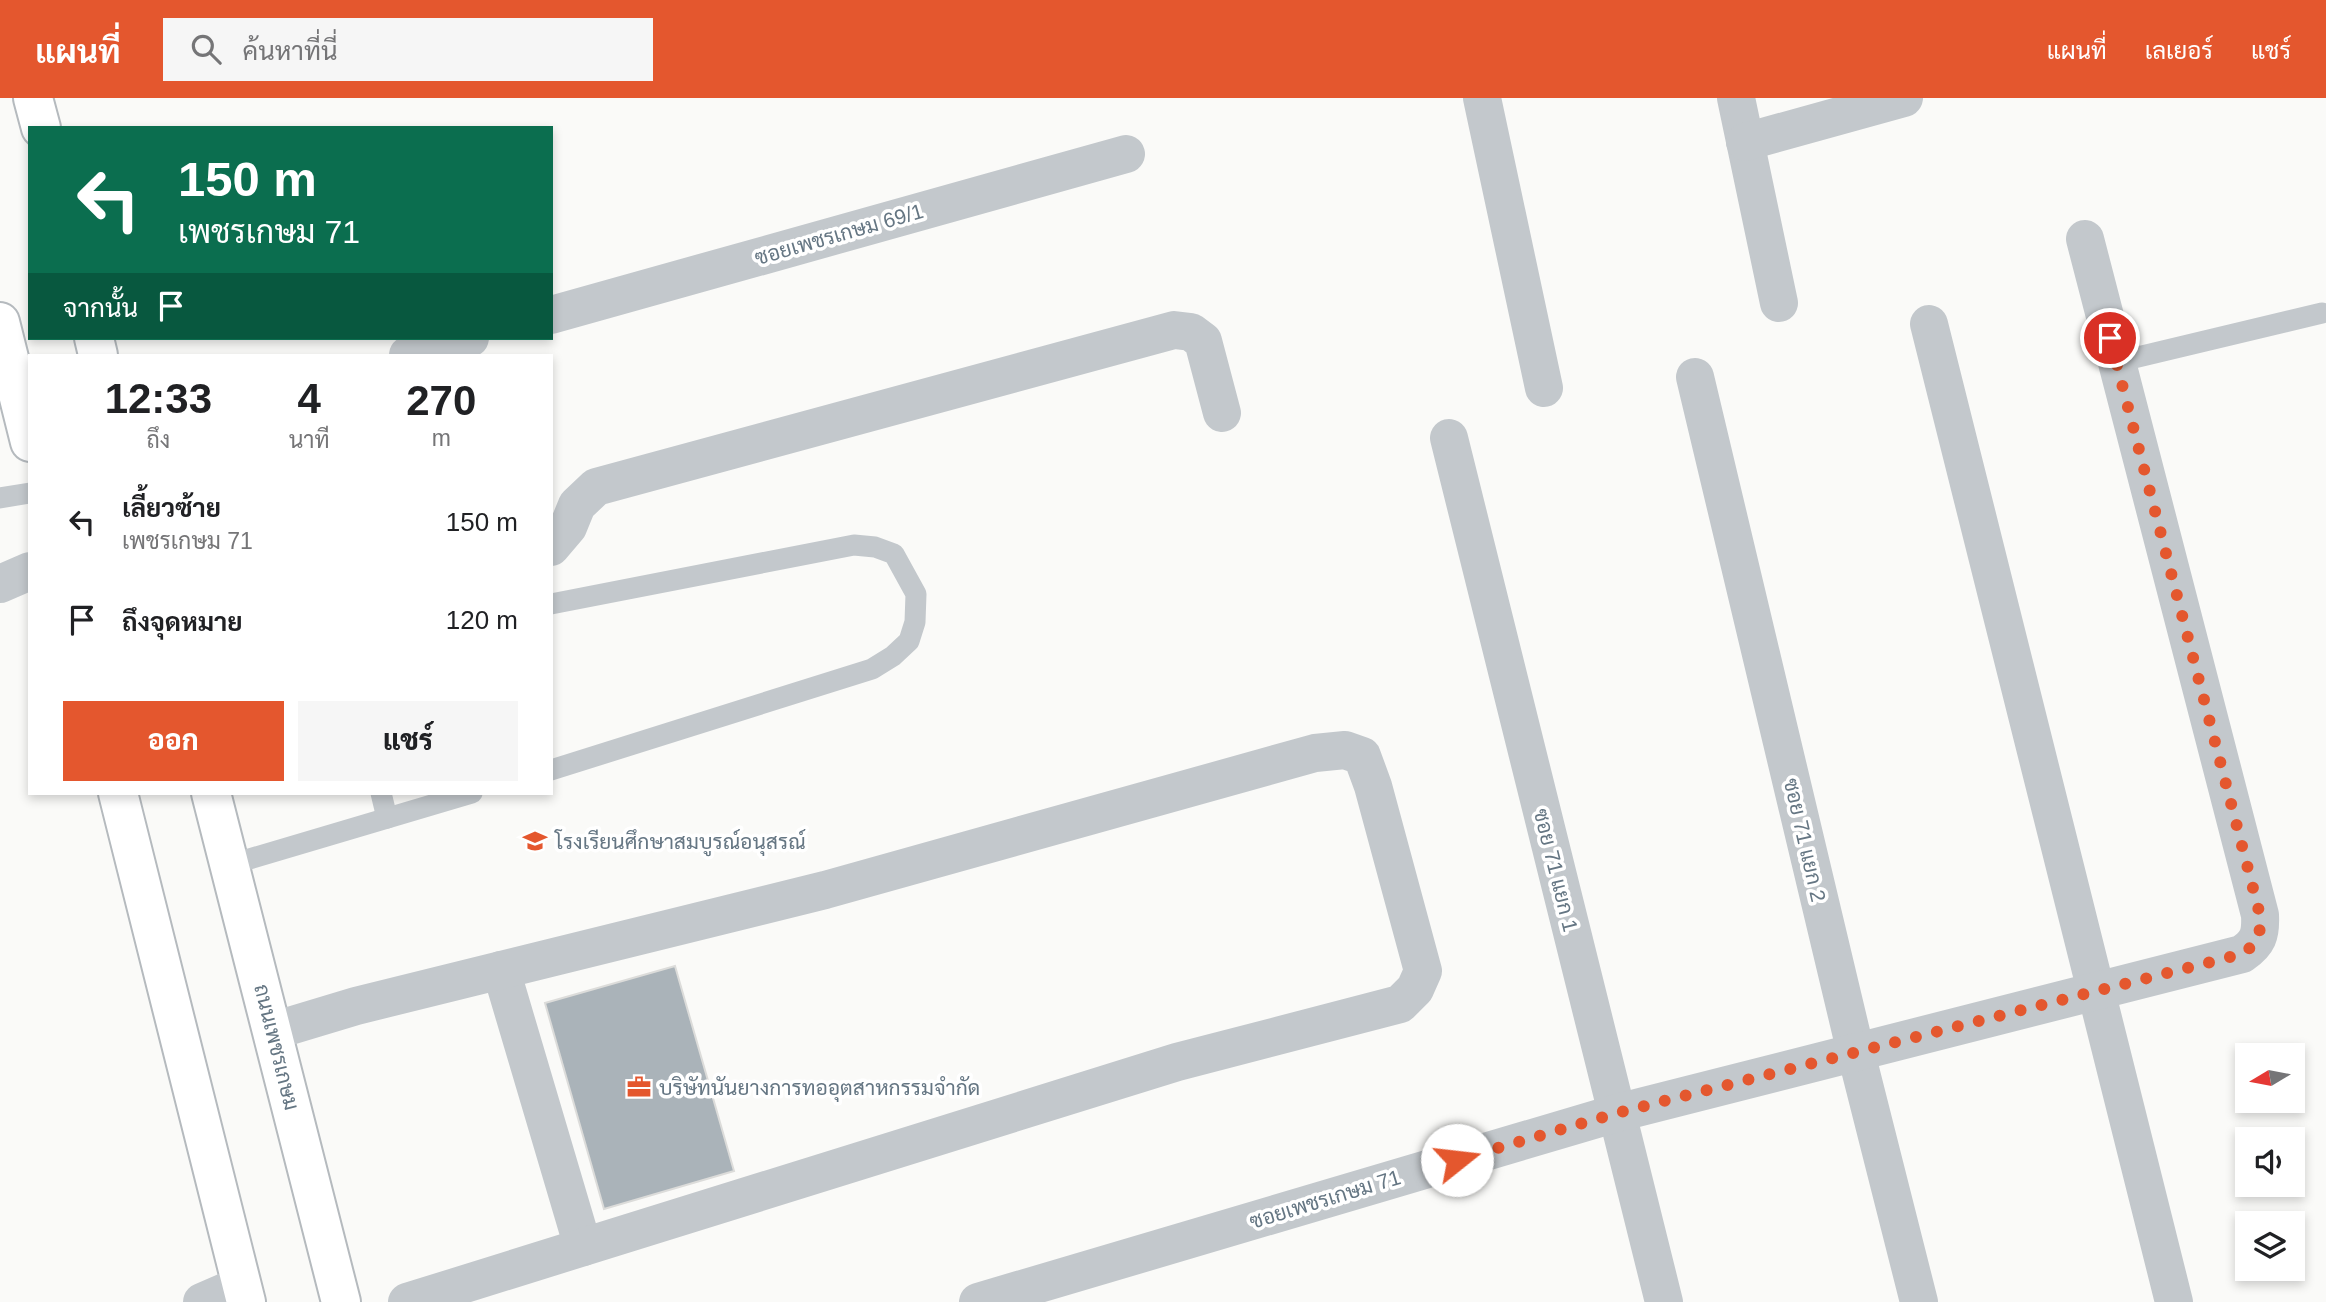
<!DOCTYPE html>
<html lang="th">
<meta charset="utf-8">
<style>
body{margin:0;font-family:Arial,Sarabun,sans-serif;background:#f6f6f6;color:#202124;height:100vh;display:flex;flex-direction:column;font-size:26px;white-space:nowrap}
*{box-sizing:border-box;margin:0}
p{font-size:23px;color:#757577}
.icon{flex:none;width:38px;height:38px;fill:none;stroke:currentColor;stroke-width:2;stroke-linecap:round;stroke-linejoin:round}
.map{position:relative;flex:1;overflow:hidden}
.sheet{position:absolute;left:28px;top:256px;width:525px;height:441px;display:flex;flex-direction:column;background:#fff;border-radius:0px;box-shadow:0 4px 10px #0003}
.sheet>*{flex:none}
.guide{position:absolute;left:28px;top:28px;width:525px;height:214px;border-radius:0px;box-shadow:0 4px 10px #0003;background:#0b6e4f;color:#fff;overflow:hidden}
.needle{width:46px;rotate:260deg}
.buttons{position:absolute;left:2235px;top:945px;display:grid;gap:14px}
.buttons a{display:grid;place-items:center;width:70px;height:70px;border-radius:0px;background:#fff;box-shadow:0 4px 10px #0003;font-size:35px}
.pin{position:absolute;display:grid;place-items:center;width:60px;height:60px;color:#fff;margin:-30px;border:4px solid #fff;border-radius:50%;box-shadow:0 2px 7px #0007}
.me{position:absolute;width:77px;margin:-38px;rotate:74deg;stroke-linejoin:round;filter:drop-shadow(0 0 5px #0008)}
.turn{display:flex;align-items:center;gap:24px;height:147px;padding:0 35px;font-size:32px}
.turn .icon{width:91px;height:91px;stroke-width:2.5}
.turn b{display:block;font-size:49px;line-height:60px}
.then{display:flex;align-items:center;height:66px;padding:0 35px;background:#0003;gap:14px;font-size:26px}
.eta{display:flex;justify-content:space-evenly;align-items:center;height:119px;text-align:center}
.eta b{font-size:42px;font-weight:800;line-height:49px}
.cta{display:flex;gap:14px;margin-top:auto;padding:14px 35px}
.cta a{flex:1;height:80px;border-radius:0px;background:#e4572e;color:#fff;font-size:28px;font-weight:800;line-height:80px;text-align:center}
.cta a+a{background:#f6f6f6;color:#202124}
ul{padding:0;list-style:none}
li{display:flex;align-items:center;gap:21px;height:98px;padding:0 35px}
li div{flex:1}
li b{display:block;font-size:26px}
li em{font-style:normal}
header{display:flex;align-items:center;gap:42px;box-sizing:border-box;height:98px;padding:0 35px;background:#e4572e;color:#fff}
header strong{font-size:33px}
nav{display:flex;gap:38px;margin-inline-start:auto;font-size:24px}
.search{width:490px;height:63px;background:#f6f6f6;display:flex;align-items:center;gap:18px;box-sizing:border-box;padding:0 24px;border-radius:0px;color:#757577;font-size:26px}
.map>svg:first-child{display:block}
</style>
<header>
<strong>แผนที่</strong>
<div class="search"><svg class="icon" aria-label="search" viewBox="0 0 24 24"><circle cx="10" cy="10" r="6"/><path d="M15 15l6 6"/></svg>ค้นหาที่นี่</div>
<nav><a>แผนที่</a><a>เลเยอร์</a><a>แชร์</a></nav>
</header>
<div class="map">
<svg width="2326" height="1204" viewBox="0 0 2326 1204">
<rect width="100%" height="100%" fill="#fafaf8"/>
<!-- building -->
<polygon fill="#aab3b9" stroke="#dcdcda" stroke-width="2" points="675,868 734,1073 604,1111 545,905"/>
<g fill="none" stroke-linecap="round" stroke-linejoin="round">
<!-- primary casing -->
<g stroke="#b5babe" stroke-width="42">
<g id="primary">
<polyline points="33,0 41,30"/>
<polyline points="0,224 30,344"/>
<polyline points="94,240 98,257"/>
<polyline points="118,695 246,1204"/>
<polyline points="211,695 341,1204"/>
</g>
</g>
<!-- lane -->
<g stroke="#c3c8cc" stroke-width="21">
<polyline points="2117,264 2322,215"/>
<polyline points="0,400 30,395"/>
<polyline points="551,506 854,447 875,449 894,456 916,496 915,524 909,543 893,558 872,571 551,672"/>
<polyline points="381,695 387,720"/>
<polyline points="229,767 472,695"/>
</g>
<!-- street -->
<g stroke="#c3c8cc" stroke-width="38">
<polyline points="1482,0 1544,290"/>
<polyline points="1736,0 1779,205"/>
<polyline points="1745,44 1904,0"/>
<polyline points="551,217 1126,56"/>
<polyline points="1929,226 2174,1204"/>
<polyline points="408,257 470,240"/>
<polyline points="1695,279 1856,955 1919,1204"/>
<polyline points="1449,340 1664,1204"/>
<polyline points="551,449 568,429 577,407 596,389 1174,232 1191,234 1203,243 1222,315"/>
<polyline points="0,486 30,473"/>
<polyline points="501,872 583,1149"/>
<polyline points="273,933 356,908 825,792 1315,655 1345,652 1362,658 1373,688 1423,873 1415,891 1400,906 1177,964 407,1204"/>
<polyline points="202,1204 241,1187"/>
<path d="M978 1204 1617 1015 2242 856C2258 845 2261 837 2260 817L2085 141"/>
</g>
<!-- primary -->
<use href="#primary" stroke="#fff" stroke-width="38"/>
</g>
<g fill="none" stroke-linecap="round" stroke-linejoin="round">
<!-- route -->
<path stroke="#e4572e" stroke-width="12" stroke-dasharray="0 21.6" d="M1457 1062 1617 1015 2242 856C2258 845 2261 837 2260 817L2110 240"/>
</g>
<!-- icons -->
<defs>
<g id="school-bare" transform="scale(1.89)"><path d="M0-5L7-2L0 1L-7-2ZM-4 1L0 2.5L4 1V4Q0 6-4 4Z" fill="#e4572e" stroke="#fff" stroke-width="2.5" paint-order="stroke"/></g>
<g id="office-bare" transform="scale(1.89)"><path d="M-6-3h4V-5.5h4V-3h4V5H-6ZM-1-4.5V-3h2v-1.5ZM-6 0V1H6V0Z" fill="#e4572e" stroke="#fff" stroke-width="2.5" paint-order="stroke"/></g>
</defs>
<g fill-rule="evenodd">
<use href="#school-bare" x="535" y="743"/>
<use href="#office-bare" x="639" y="989"/>
</g>
<g text-anchor="middle" dominant-baseline="central" stroke-width="7" stroke-linejoin="round" paint-order="stroke">
<!-- street labels -->
<g font-size="21" fill="#657683" stroke="#fff">
<text transform="translate(839 136) rotate(-16)">ซอยเพชรเกษม 69/1</text>
<text transform="translate(1805 742) rotate(77)">ซอย 71 แยก 2</text>
<text transform="translate(1556 772) rotate(76)">ซอย 71 แยก 1</text>
<text transform="translate(277 949) rotate(76)">ถนนเพชรเกษม</text>
<text transform="translate(1325 1101) rotate(-17)">ซอยเพชรเกษม 71</text>
</g>
<!-- poi labels -->
<g font-size="21" fill="#657683" stroke="#fff" text-anchor="start">
<text x="555" y="743">โรงเรียนศึกษาสมบูรณ์อนุสรณ์</text>
<text x="659" y="989">บริษัทนันยางการทออุตสาหกรรมจำกัด</text>
</g>
</g>
</svg>
<div class="buttons">
<a><svg class="needle" viewBox="-14 -14 28 28"><path d="M0-13l5 13h-10z" fill="#e53935"/><path d="M0 13l5-13h-10z" fill="#757577"/></svg></a>
<a><svg class="icon" aria-label="sound" viewBox="0 0 24 24"><path d="M4 9h4l5-4v14l-5-4H4zM17 9q2 3 0 6"/></svg></a>
<a><svg class="icon" aria-label="layers" viewBox="0 0 24 24"><path d="M12 4l9 5-9 5-9-5zM3 14l9 5 9-5"/></svg></a>
</div>
<div class="pin" style="left:2110px;top:240px;background:#d93025"><svg class="icon" aria-label="arrive" viewBox="0 0 24 24"><path d="M6 21V4h12l-3 4 3 4H6"/></svg></div>
<svg class="me" style="left:1457px;top:1062px" viewBox="-20 -20 40 40"><circle r="19" fill="#fff"/><path d="M0-13L10 11 0 6-10 11z" fill="#e4572e"/></svg>
<div class="guide">
<div class="turn"><svg class="icon" aria-label="left" viewBox="0 0 24 24"><path d="M17 20v-9H6M10 6l-5 5 5 5"/></svg><div><b>150 m</b>เพชรเกษม 71</div></div>
<div class="then">จากนั้น<svg class="icon" aria-label="arrive" viewBox="0 0 24 24"><path d="M6 21V4h12l-3 4 3 4H6"/></svg></div>
</div>
<section class="sheet">
<div class="eta">
<div><b>12:33</b><p>ถึง</p></div>
<div><b>4</b><p>นาที</p></div>
<div><b>270</b><p>m</p></div>
</div>
<ul>
<li><svg class="icon" aria-label="left" viewBox="0 0 24 24"><path d="M17 20v-9H6M10 6l-5 5 5 5"/></svg><div><b>เลี้ยวซ้าย</b><p>เพชรเกษม 71</p></div><em>150 m</em></li>
<li><svg class="icon" aria-label="arrive" viewBox="0 0 24 24"><path d="M6 21V4h12l-3 4 3 4H6"/></svg><div><b>ถึงจุดหมาย</b></div><em>120 m</em></li>
</ul>
<div class="cta"><a>ออก</a><a>แชร์</a></div>
</section>
</div>
